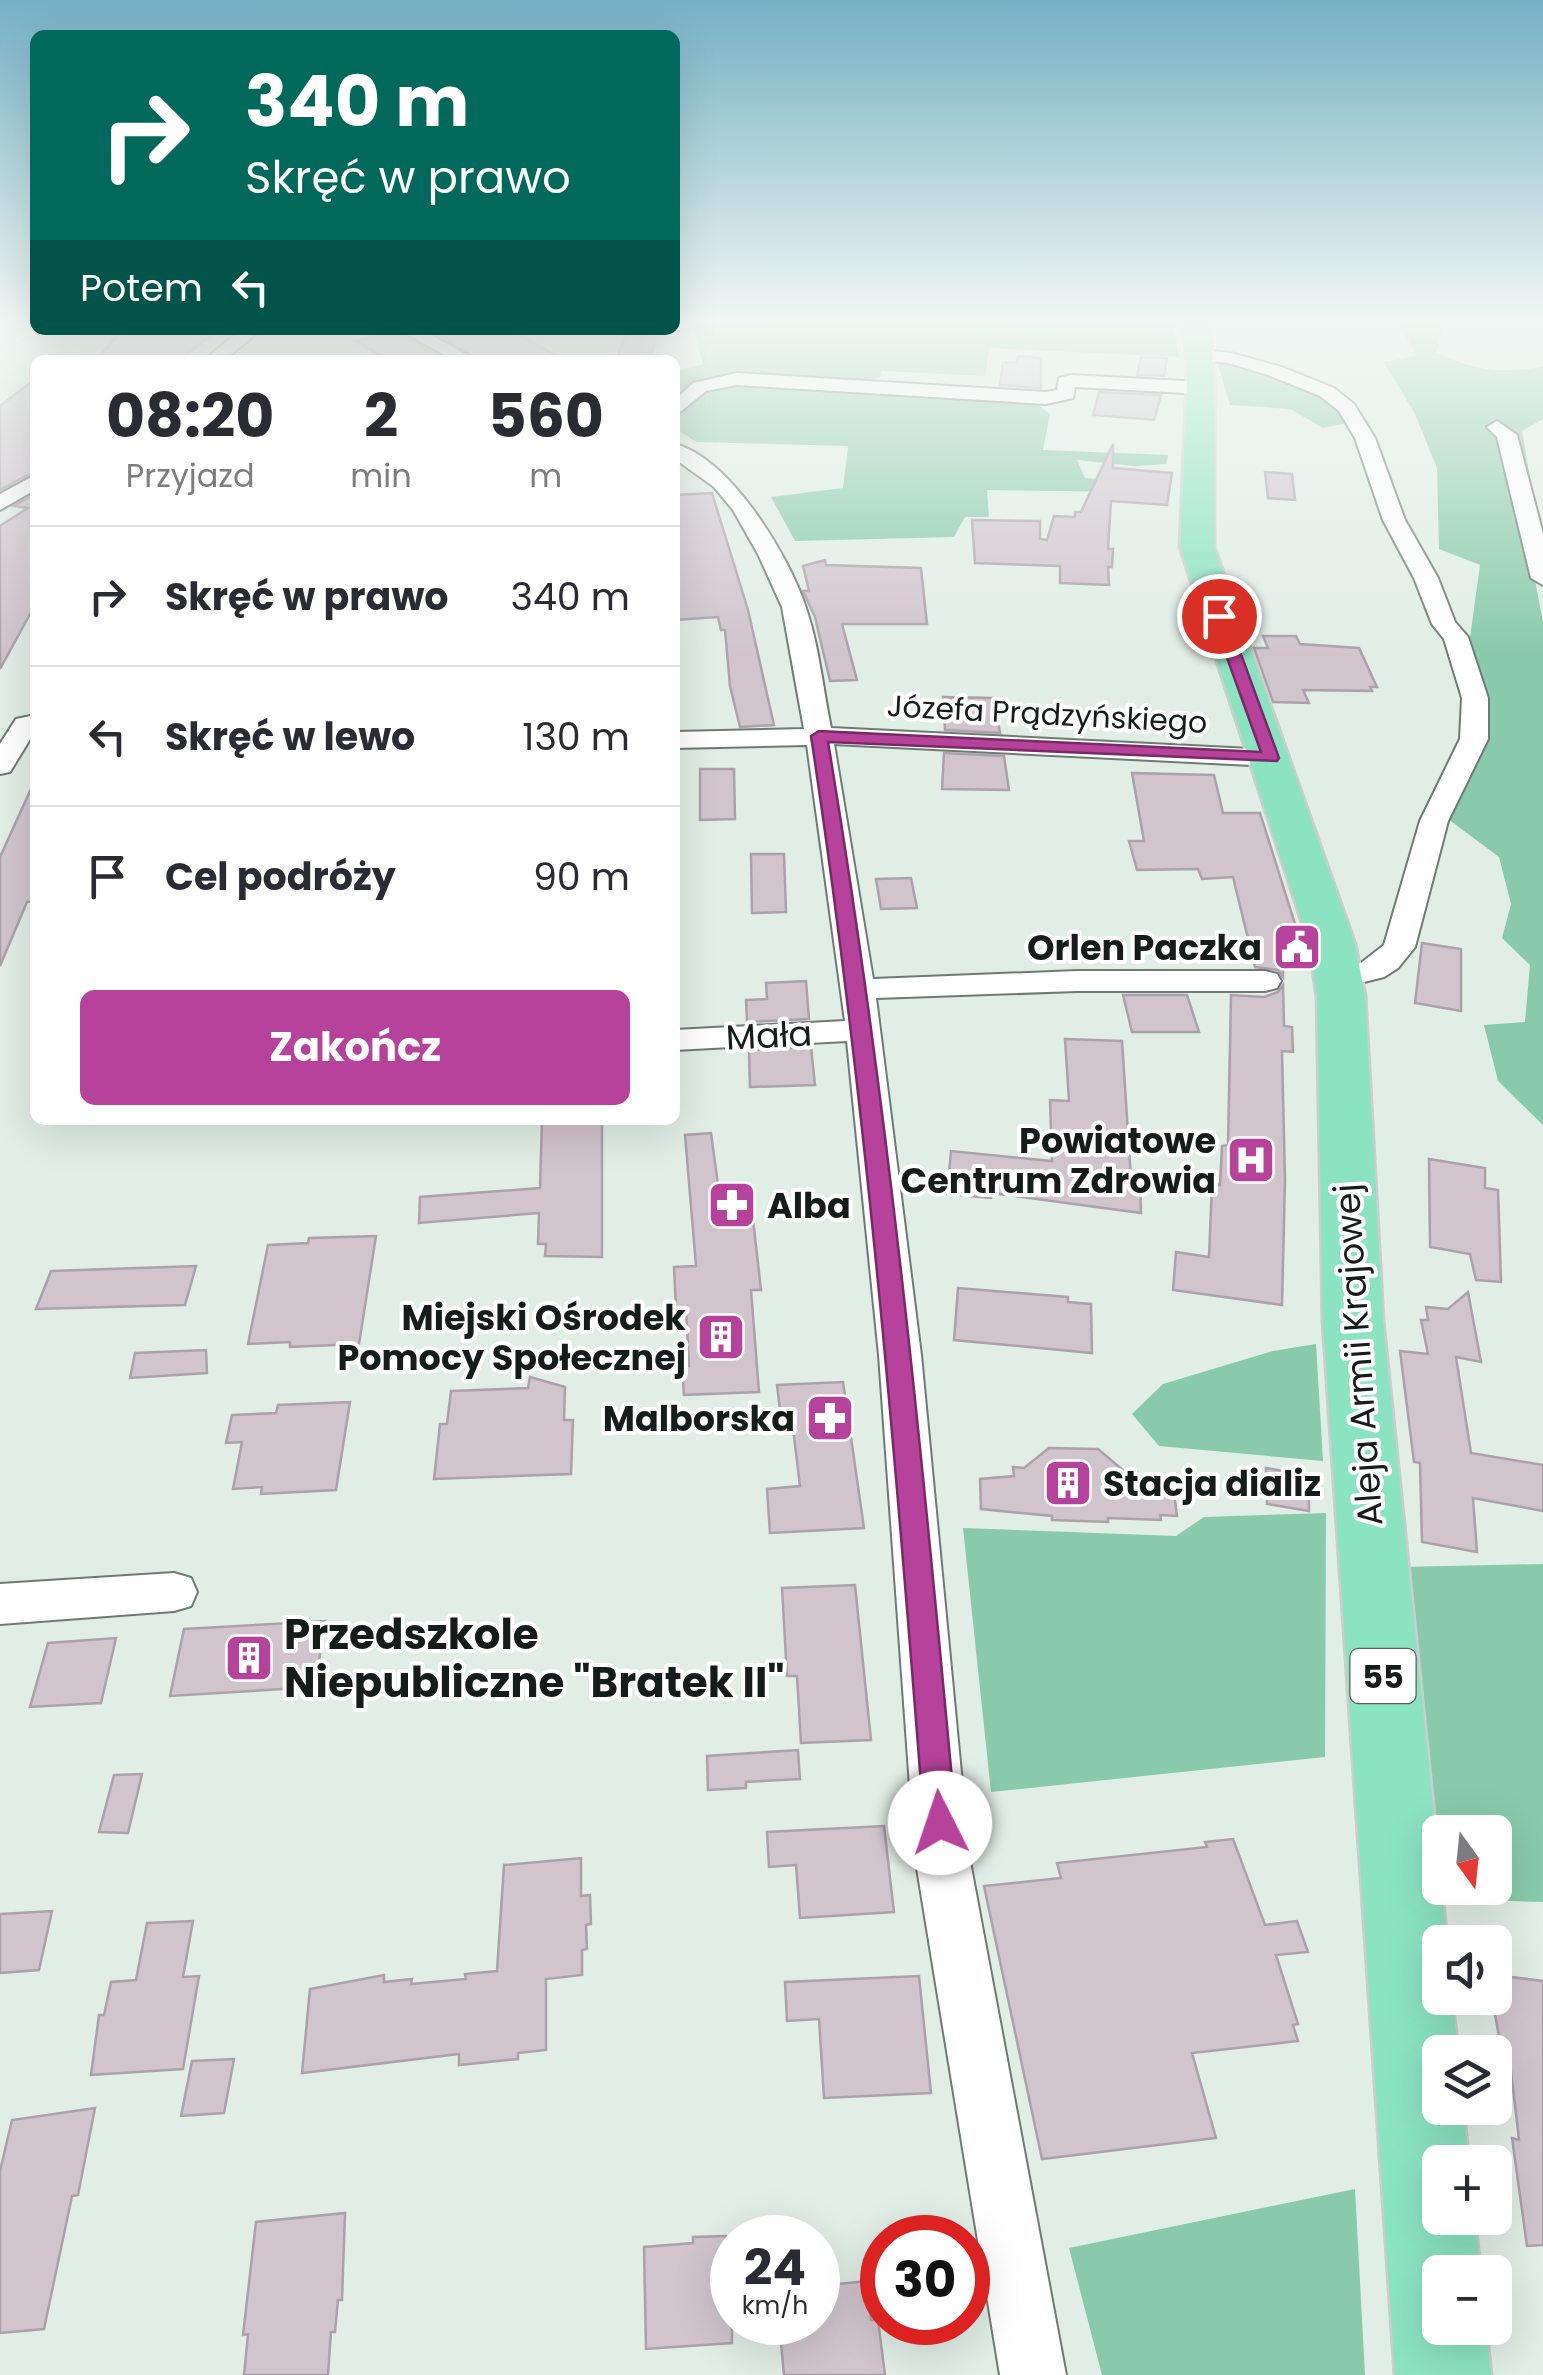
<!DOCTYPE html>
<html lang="pl">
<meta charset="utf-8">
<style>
body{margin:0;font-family:Poppins,sans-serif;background:#f7f7f7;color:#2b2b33;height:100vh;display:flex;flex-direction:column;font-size:38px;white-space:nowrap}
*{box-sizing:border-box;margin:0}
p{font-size:32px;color:#7c7c81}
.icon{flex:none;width:55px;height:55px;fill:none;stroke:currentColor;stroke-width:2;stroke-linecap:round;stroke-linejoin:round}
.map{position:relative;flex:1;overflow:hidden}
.side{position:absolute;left:30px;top:355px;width:650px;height:770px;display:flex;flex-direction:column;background:#fff;border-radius:15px;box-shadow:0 10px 40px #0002}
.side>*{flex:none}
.hud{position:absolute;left:30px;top:30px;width:650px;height:305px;border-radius:15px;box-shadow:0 10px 40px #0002;background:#00695c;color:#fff;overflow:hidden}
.needle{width:65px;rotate:165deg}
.buttons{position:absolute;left:1422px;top:1815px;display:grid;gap:20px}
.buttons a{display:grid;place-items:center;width:90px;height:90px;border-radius:15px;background:#fff;box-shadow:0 10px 40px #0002;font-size:50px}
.speed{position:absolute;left:710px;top:2215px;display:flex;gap:20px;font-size:50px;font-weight:700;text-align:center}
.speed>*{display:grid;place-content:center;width:130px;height:130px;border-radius:50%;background:#fff;box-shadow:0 10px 40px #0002;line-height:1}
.speed small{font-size:25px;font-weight:400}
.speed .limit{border:15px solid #d22;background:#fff;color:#111}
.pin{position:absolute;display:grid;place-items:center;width:85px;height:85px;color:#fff;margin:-42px;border:5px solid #fff;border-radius:50%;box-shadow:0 2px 10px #0007}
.me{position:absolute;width:110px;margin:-55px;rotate:356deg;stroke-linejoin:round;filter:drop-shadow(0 0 8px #0008)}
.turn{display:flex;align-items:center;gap:35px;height:210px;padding:0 50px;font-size:45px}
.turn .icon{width:130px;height:130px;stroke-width:2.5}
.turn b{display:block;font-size:70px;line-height:85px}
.then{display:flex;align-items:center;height:95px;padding:0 50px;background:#0003;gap:20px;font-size:38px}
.eta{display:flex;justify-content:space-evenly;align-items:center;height:170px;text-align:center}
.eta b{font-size:60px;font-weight:700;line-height:70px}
.cta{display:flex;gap:20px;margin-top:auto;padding:20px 50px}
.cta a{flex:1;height:115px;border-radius:15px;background:#b6429b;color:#fff;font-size:40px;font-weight:700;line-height:115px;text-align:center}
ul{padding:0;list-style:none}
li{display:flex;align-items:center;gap:30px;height:140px;padding:0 50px;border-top:2px solid #e1e1e2}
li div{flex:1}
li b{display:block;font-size:38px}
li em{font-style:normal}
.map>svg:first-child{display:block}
</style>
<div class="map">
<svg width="1543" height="2375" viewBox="0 0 1543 2375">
<rect width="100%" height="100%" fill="#e0eee6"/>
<!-- green -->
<g fill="#88caa9" fill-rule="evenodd">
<polygon points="692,323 1173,323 1179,357 989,348 985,376 881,371 880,377 856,387 1030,399 1050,414 1043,450 1168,455 1166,464 1135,466 1077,460 1085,478 1140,481 1137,492 987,490 989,517 965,517 954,537 795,541 771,497 843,488 848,446 696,442 675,428 675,372 703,364"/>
<path d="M1398 323H1444L1436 352C1478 372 1498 373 1543 367V419L1522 431 1537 519 1535 580 1543 622V1125L1498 1081 1484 1025 1525 1022 1530 965 1502 938 1511 904 1499 857 1448 819 1487 698 1470 638 1480 565 1439 549 1437 468 1415 414 1384 362 1417 356Z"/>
<polygon points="1231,361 1258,367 1327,399 1347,423 1323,428 1290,409 1230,405 1217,362"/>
<polygon points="1316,1344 1323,1461 1159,1446 1132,1414 1163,1384 1273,1351"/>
<polygon points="1326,1513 1325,1757 991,1792 963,1528 1176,1536 1204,1517"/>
<path d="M1543 1564V1902L1435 1899 1399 1567ZM1440 1832H1495V1888H1440Z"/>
<polygon points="1355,2189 1365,2375 1102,2375 1069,2248"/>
</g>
<!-- building -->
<g fill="#d1c4cd" stroke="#ada1a9" stroke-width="2.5">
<polygon points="121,330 218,330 180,360 97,360"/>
<polygon points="430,330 511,330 564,360 480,360"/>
<polygon points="627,330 657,330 651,356 616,360"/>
<polygon points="398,332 398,333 445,360 389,360 355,341"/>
<polygon points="1018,356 1041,358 1041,388 1000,385 1003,362 1017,363"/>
<polygon points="1141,357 1167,358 1164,376 1137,375"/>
<polygon points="35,379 35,471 0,490 0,406"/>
<polygon points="1099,392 1161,395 1154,420 1093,415"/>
<polygon points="1113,444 1113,468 1172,473 1167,505 1111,501 1108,549 1113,549 1112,567 1108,567 1109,585 1060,583 1060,566 975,563 972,520 1040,521 1040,539 1047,540 1054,516 1075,517 1075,512 1081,512"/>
<polygon points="1265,472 1292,474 1295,500 1268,498"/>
<polygon points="712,493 748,610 774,725 740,727 730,686 725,630 721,630 718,617 675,620 675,495"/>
<polygon points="35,494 35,605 0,669 0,526 28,508 14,506"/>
<polygon points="825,560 826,565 921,568 927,624 842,624 857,680 830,681 815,617 803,591 809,591 803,566"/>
<polygon points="1263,636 1296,636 1300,644 1359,648 1377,687 1370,687 1372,691 1303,690 1309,703 1273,702 1254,648 1268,648"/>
<polygon points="943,697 994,698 1000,733 945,730"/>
<polygon points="944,753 1004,756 1009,790 942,789"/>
<polygon points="700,769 734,769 735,819 700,820"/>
<polygon points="1132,773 1214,775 1223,813 1260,813 1308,965 1283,964 1283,977 1278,970 1255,967 1233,877 1202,879 1198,869 1137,870 1129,841 1144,841"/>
<polygon points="35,780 35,901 27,902 0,966 0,857"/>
<polygon points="751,854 784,854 786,912 752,913"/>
<polygon points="911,878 917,908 881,909 876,879"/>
<polygon points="1422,943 1461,949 1461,1011 1415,1003"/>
<polygon points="806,981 809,1019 747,1022 746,1000 767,999 766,983"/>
<polygon points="1283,985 1284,1026 1292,1027 1293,1052 1282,1051 1285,1180 1282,1305 1173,1290 1176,1252 1209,1257 1212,1184 1220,1185 1222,1146 1228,1145 1231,995 1264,997 1278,992"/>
<polygon points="1123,995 1187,995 1199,1032 1132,1032"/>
<polygon points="1065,1039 1122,1041 1131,1178 1140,1179 1141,1213 991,1193 991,1198 947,1194 951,1151 1052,1161 1050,1100 1069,1101"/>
<polygon points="811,1047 815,1085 750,1087 749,1050"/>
<polygon points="542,1120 602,1120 602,1257 545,1256 546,1244 538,1244 539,1213 419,1223 420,1197 540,1188"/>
<polygon points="711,1133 723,1222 753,1219 761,1290 751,1290 759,1392 684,1395 682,1366 689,1366 686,1308 676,1309 674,1267 696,1266 685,1135"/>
<polygon points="1429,1159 1485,1168 1485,1188 1498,1190 1501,1282 1476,1280 1470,1254 1430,1247"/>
<polygon points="376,1236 359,1344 290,1347 290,1342 248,1344 268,1245 308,1243 309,1238"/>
<polygon points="196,1266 185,1305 36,1309 51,1271"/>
<polygon points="958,1288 1068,1297 1068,1302 1091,1304 1092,1353 954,1340"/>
<polygon points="1468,1292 1481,1362 1456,1357 1471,1453 1543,1465 1543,1511 1473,1498 1477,1552 1422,1542 1420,1463 1414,1462 1400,1351 1428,1354 1421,1320 1428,1320 1426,1307 1448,1309"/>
<polygon points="206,1350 207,1373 130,1378 135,1353"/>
<polygon points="530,1377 565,1387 564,1420 573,1420 571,1474 434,1479 440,1424 447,1424 451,1391 528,1388"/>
<polygon points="843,1382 864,1528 770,1533 767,1489 800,1486 793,1428 782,1428 777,1385"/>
<polygon points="350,1402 336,1490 261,1494 262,1487 233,1489 242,1442 226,1443 232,1415 276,1413 278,1405"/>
<polygon points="1049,1448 1098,1449 1124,1471 1137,1471 1138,1480 1173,1485 1177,1516 1160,1515 1161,1520 1108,1518 1108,1522 1052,1520 1052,1516 981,1509 980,1479 1014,1476 1013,1467 1024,1468"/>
<polygon points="1266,1468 1309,1475 1309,1511 1267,1504"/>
<polygon points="855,1585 871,1740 801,1743 797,1676 787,1676 782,1588"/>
<polygon points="325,1621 315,1687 170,1696 184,1629"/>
<polygon points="116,1638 101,1703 30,1707 48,1643"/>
<polygon points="798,1750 800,1779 746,1782 746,1788 708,1790 707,1756"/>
<polygon points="142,1774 128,1833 99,1832 114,1775"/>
<polygon points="884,1826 894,1912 800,1918 796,1865 769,1867 767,1832"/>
<polygon points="1233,1839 1265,1925 1297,1921 1308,1952 1276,1955 1298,2024 1293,2025 1298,2041 1192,2053 1216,2138 1042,2159 984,1886 1061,1878 1057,1863 1207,1847 1205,1842"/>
<polygon points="581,1858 581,1896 590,1895 591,1924 586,1925 587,1949 582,1950 582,1975 546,1979 546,2050 518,2053 518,2059 459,2065 459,2054 302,2073 310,1989 384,1975 384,1982 412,1979 411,1984 466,1979 465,1974 497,1971 504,1865"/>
<polygon points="52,1911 39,1970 0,1973 0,1914"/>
<polygon points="193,1921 183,1977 199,1976 183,2069 91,2075 99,2015 104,2015 111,1982 136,1980 147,1923"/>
<polygon points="1495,1975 1543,1981 1543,2245 1527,2246 1512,2138 1519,2140 1509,2054 1502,2053 1492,1998"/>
<polygon points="919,1976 931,2093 824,2098 819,2019 787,2021 785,1982"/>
<polygon points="234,2059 224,2113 181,2116 192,2061"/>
<polygon points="95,2108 78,2195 72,2196 44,2329 0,2333 0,2171 12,2120"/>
<polygon points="345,2213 342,2300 338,2300 335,2332 331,2332 328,2375 244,2375 248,2334 243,2335 256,2222"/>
<polygon points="726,2236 727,2241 732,2241 732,2343 646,2349 644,2247 693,2243 693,2237"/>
<polygon points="867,2281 871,2320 878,2320 885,2375 784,2375 779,2322 818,2322 818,2286"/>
</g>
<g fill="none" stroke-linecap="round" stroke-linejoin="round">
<!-- street casing -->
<g stroke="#6e7b74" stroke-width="4">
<g id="street">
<polygon points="241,330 261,330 224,360 204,360"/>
<polygon points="400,330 422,330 476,360 453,360"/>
<polygon points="1201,350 1231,353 1282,367 1334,388 1354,404 1375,438 1405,520 1438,578 1455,622 1468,637 1488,698 1488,739 1448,821 1415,947 1398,968 1384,977 1348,986 1326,984 1322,977 1326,970 1361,963 1384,945 1420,821 1460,739 1462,698 1444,639 1432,624 1414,578 1383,520 1355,438 1339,411 1320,396 1268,375 1229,363 1195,359 1192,355"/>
<polygon points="737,373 1046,392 1057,390 1059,378 1071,375 1203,382 1212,388 1203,394 1075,387 1073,398 1046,404 737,385 706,391 675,416 675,400 693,383"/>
<polygon points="1497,421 1517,435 1543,534 1543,585 1531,578 1497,437 1487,427"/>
<path d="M675 444C731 459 789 556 806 608 819 646 823 689 831 728L1271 750 1285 758 1271 766 834 744 873 979 1077 971H1265L1277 974 1281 981 1277 988 1265 991H1077L876 998 921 1355 969 1856 1066 2375H1000L915 1856 879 1355 847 1041 675 1050V1030L845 1021 807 745 675 748V732L804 729 782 607 758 554 733 510 714 487 675 459Z"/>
<polygon points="35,475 35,490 0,510 0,494"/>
<polygon points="35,715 35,731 10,772 0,774 0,744 16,719"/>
<polygon points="174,1573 191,1578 197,1592 191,1606 174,1611 0,1624 0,1584"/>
</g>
</g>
<!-- primary casing -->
<g stroke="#cccdcc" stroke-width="5">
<polygon id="primary" points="1184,323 1210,323 1214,379 1214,547 1355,944 1365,996 1383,1321 1447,1942 1440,1942 1440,1998 1452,1998 1458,2052 1440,2052 1440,2108 1463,2108 1469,2162 1440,2162 1440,2218 1475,2218 1480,2272 1440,2272 1440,2328 1486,2328 1491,2375 1395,2375 1323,1321 1317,996 1309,944 1180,547 1187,379"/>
</g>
<!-- street -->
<use href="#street" fill="#fff" fill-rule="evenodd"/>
<!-- primary -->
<use href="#primary" fill="#8ae3c1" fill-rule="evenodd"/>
</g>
<!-- sky -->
<linearGradient id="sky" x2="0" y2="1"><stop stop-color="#74b0c3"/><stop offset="0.49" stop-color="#f1f7f4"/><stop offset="1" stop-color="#f1f7f4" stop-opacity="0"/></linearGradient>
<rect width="1543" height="656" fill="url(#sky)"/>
<!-- route -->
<path fill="#b6429b" stroke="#762b65" stroke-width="2.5" d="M1219 611 1227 616 1279 758 1277 761 828 742C888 1100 923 1461 956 1823L951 1833 940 1838 929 1833 924 1823C896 1459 866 1097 811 736L819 731 1261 752 1212 616Z"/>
<!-- icons -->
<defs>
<g id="civic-square" transform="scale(2.5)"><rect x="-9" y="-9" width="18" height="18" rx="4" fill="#b6429b" stroke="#fff"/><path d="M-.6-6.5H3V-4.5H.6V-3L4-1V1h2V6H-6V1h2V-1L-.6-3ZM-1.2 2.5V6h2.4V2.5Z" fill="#fff"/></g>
<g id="hospital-square" transform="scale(2.5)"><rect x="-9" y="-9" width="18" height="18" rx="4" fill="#b6429b" stroke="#fff"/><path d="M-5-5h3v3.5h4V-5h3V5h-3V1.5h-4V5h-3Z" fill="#fff"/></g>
<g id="pharmacy-square" transform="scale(2.5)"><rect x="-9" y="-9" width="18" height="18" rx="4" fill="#b6429b" stroke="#fff"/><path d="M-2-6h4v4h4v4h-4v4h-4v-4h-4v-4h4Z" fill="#fff"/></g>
<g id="building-square" transform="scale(2.5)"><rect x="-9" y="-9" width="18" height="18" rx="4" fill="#b6429b" stroke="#fff"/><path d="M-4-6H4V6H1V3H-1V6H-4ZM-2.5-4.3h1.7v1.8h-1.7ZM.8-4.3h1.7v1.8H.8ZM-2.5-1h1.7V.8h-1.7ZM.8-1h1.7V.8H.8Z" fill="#fff"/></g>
</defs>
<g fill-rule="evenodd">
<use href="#civic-square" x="1297" y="947"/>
<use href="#hospital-square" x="1251" y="1160"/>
<use href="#pharmacy-square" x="732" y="1205"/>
<use href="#building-square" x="721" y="1337"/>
<use href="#pharmacy-square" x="830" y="1418"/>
<use href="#building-square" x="1068" y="1483"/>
<use href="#building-square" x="249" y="1658"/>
</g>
<g text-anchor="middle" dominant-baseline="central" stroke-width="8" stroke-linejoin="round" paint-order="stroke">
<!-- far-street labels -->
<g font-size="30" fill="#161c19" stroke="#fff">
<text transform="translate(1047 714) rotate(3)">Józefa Prądzyńskiego</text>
</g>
<!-- shield labels -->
<rect fill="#fff" stroke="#5c605e" stroke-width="2.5" x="1350.5" y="1649" width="65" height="54" rx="8"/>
<g font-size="32" font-weight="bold" fill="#161c19">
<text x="1383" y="1676">55</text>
</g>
<!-- poi labels -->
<g font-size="35" font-weight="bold" fill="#161c19" stroke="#fff" text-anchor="end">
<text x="1262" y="947">Orlen Paczka</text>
<text x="1216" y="1140">Powiatowe<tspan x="1216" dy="40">Centrum Zdrowia</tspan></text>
<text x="767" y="1205" text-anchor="start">Alba</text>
<text x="686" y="1317">Miejski Ośrodek<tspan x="686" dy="40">Pomocy Społecznej</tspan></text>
<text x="795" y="1418">Malborska</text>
<text x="1103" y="1483" text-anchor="start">Stacja dializ</text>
</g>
<!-- street labels -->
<g font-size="35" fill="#161c19" stroke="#fff">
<text transform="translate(769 1035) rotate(-3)">Mała</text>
<text transform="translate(1358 1355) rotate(-94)">Aleja Armii Krajowej</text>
</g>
<!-- near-poi labels -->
<g font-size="42" font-weight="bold" fill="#161c19" stroke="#fff" text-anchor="start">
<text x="284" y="1634">Przedszkole<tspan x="284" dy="48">Niepubliczne "Bratek II"</tspan></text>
</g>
</g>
</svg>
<div class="buttons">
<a><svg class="needle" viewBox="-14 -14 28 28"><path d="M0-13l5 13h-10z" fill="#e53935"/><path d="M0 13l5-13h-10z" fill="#7c7c81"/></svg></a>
<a><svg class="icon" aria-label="sound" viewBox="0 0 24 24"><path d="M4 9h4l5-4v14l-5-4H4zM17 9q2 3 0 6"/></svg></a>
<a><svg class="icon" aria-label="layers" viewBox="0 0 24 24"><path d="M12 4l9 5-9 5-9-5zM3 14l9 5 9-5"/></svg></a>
<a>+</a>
<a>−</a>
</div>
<div class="speed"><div>24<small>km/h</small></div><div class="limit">30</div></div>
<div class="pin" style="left:1219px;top:616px;background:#d93025"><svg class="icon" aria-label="arrive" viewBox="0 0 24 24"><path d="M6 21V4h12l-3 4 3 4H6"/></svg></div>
<svg class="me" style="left:940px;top:1823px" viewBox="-20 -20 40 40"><circle r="19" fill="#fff"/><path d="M0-13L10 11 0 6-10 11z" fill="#b6429b"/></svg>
<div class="hud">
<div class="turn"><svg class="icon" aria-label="right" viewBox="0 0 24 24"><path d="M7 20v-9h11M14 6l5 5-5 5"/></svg><div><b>340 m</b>Skręć w prawo</div></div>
<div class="then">Potem<svg class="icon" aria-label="left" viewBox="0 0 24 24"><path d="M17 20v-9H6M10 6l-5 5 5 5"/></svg></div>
</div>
<section class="side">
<div class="eta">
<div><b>08:20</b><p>Przyjazd</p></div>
<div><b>2</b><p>min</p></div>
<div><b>560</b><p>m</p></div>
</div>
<ul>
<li><svg class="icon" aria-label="right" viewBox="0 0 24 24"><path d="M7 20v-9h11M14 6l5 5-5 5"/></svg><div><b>Skręć w prawo</b></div><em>340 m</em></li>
<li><svg class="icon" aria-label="left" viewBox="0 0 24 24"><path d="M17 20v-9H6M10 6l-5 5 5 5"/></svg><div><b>Skręć w lewo</b></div><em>130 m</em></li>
<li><svg class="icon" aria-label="arrive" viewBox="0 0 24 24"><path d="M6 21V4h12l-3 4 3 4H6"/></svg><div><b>Cel podróży</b></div><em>90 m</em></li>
</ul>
<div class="cta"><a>Zakończ</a></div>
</section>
</div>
